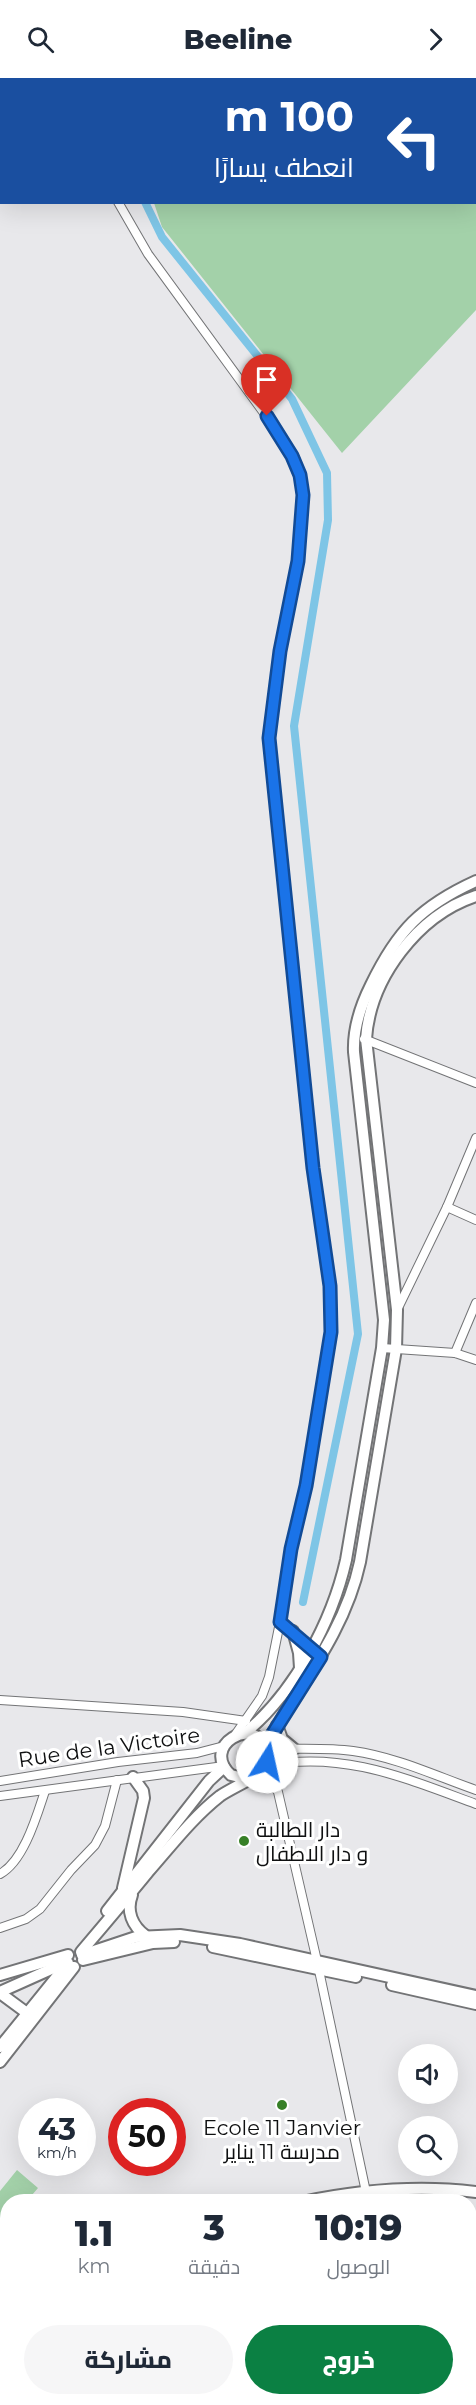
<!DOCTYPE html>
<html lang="ar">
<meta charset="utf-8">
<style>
body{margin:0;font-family:Montserrat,Cairo,sans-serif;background:#f6f6f7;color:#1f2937;direction:rtl;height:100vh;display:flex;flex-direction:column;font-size:22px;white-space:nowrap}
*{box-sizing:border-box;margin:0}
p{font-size:20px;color:#747a83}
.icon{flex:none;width:33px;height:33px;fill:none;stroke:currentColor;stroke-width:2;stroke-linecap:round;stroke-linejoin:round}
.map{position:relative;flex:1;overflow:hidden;direction:ltr}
.drawer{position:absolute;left:0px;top:2116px;width:477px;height:212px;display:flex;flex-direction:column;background:#fff;border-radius:24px 24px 0 0;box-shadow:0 6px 24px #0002;direction:rtl}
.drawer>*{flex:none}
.guide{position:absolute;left:0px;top:0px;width:477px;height:126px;box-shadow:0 6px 24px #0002;direction:rtl;background:#1a4fa0;color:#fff;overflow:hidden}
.controls{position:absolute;left:398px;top:1966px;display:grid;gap:12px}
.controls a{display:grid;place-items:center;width:60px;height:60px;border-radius:50%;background:#fff;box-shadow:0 6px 24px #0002;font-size:30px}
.speed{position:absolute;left:18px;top:2020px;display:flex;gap:12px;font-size:30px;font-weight:700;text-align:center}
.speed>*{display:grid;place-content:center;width:78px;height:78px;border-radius:50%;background:#fff;box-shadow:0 6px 24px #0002;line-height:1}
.speed small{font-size:15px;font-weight:400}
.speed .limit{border:9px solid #d22;background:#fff;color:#111}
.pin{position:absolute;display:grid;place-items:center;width:51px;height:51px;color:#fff;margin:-62px -26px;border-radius:50% 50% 50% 0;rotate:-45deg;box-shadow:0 0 6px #0007}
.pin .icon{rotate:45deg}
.me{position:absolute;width:66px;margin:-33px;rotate:10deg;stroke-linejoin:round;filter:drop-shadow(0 0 4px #0008)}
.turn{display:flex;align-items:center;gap:21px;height:126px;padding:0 24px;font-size:27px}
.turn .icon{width:78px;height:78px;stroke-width:2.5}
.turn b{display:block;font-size:42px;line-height:51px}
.eta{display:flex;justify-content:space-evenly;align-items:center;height:102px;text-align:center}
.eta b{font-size:36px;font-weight:800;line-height:42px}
.action{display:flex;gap:12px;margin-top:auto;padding:12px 24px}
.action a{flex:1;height:69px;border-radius:36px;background:#0b8043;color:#fff;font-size:24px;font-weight:800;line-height:69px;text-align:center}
.action a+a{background:#f6f6f7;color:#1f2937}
header{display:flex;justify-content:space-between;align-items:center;height:78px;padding:0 24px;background:#fff;font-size:27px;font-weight:800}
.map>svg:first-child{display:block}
</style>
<header><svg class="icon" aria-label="forward" viewBox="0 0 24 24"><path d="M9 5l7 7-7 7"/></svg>Beeline<svg class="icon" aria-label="search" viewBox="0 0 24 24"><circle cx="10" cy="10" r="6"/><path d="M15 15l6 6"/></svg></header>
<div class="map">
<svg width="476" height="2327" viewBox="0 0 476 2327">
<rect width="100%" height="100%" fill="#e8e8eb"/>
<!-- green -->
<g fill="#a3d1a9">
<polygon points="110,0 476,0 476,232 342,375 162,149 154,125 476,124 476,2"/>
<polygon points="17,2092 38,2110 26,2124 8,2124 6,2148 0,2142 0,2113"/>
</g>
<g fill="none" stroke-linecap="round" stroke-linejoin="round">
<!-- canal -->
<g stroke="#7ec5e6" stroke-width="8">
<polyline points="98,0 99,2"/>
<polyline points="145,124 162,159 292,321 327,395 328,442 294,648 358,1256 303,1524"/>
</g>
<!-- street casing -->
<g stroke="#737476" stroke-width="10">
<g id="street">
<polyline points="71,0 71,2"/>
<polyline points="118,124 148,176 280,357 300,397 303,417 298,483 280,573 269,660 313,1090 330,1208 331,1254 306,1408 291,1471 280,1544 269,1599 262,1618 235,1657"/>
<polyline points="364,961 476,1005"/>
<polyline points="447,1129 476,1142"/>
<polyline points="398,1230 447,1129 476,1060"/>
<polyline points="382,1270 455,1275 476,1282"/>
<polyline points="455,1275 476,1225"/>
<polyline points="280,1544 314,1571"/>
<polyline points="0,1622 183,1634 246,1643"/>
<path d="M266 1670C295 1672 324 1669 353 1673 396 1679 436 1698 476 1712"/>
<path d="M265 1688C342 1672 405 1700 476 1726"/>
<polyline points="260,1695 269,1700 278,1714 317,1883 366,2114"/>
<polyline points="0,1703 118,1684 197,1675 224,1668"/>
<polyline points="0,1718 224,1688"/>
<path d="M0 1796C24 1783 37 1737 45 1713"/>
<polyline points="0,1850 26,1841 40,1831 71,1792 95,1767 105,1748 117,1702"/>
<polyline points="470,2271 476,2270"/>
<polyline points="470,2276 476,2290"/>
<polyline points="0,2302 8,2298"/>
<polyline points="77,2320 77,2327"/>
<polyline points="344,2320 347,2327"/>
<polyline points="369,2320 372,2327"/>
<polyline points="415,2320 418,2327"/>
<polyline points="457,2320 458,2322"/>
<polyline points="285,2327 295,2320"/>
</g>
</g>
<!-- secondary casing -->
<g stroke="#737476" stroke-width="14">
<g id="secondary">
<polyline points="293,1553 299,1575 300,1590"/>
<polyline points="277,1647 282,1661 294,1671"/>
<path d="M245 1655C294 1615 332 1544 346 1482L382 1270 384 1242 354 974C353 951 361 927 371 907 397 853 421 828 476 803"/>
<path d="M265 1668C300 1607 345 1554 360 1484L396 1271 397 1232 366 961C370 900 418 837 476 818"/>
<polyline points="123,1810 144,1720 143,1713 133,1699"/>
<path d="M132 1817C126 1833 132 1848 146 1858"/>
<polyline points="107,1833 209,1703 224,1689"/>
<polyline points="213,1869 356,1899"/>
<path d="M81 1874C103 1848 126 1821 148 1794 171 1768 192 1740 220 1718 230 1711 257 1699 263 1692 267 1686 269 1678 266 1671 255 1636 199 1668 231 1697L247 1701"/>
<polyline points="82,1877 136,1859 180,1857 240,1866 476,1918"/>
<polyline points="83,1882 153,1865 174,1864"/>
<polyline points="0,1897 68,1877"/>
<polyline points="392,1907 476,1926"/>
<polyline points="0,1914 67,1884"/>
<polyline points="0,1915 27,1935"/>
<polyline points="0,1969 68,1885"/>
<polyline points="0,1984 74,1889"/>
<path d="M302 2124C359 2112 418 2107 476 2114"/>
<polyline points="0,2239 8,2236"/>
<polyline points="0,2253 8,2249"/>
</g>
</g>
<!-- street -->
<use href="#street" stroke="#fff" stroke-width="8"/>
<!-- secondary -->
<use href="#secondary" stroke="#fff" stroke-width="10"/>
</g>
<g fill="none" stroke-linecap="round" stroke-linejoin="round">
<!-- route casing -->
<g stroke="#114b97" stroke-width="15">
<polyline id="route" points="267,338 292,378 300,397 303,417 298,483 280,573 269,660 313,1090 330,1208 331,1254 306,1408 291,1471 280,1544 321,1579 265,1668 267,1684"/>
</g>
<!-- route -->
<use href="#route" stroke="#1a73e8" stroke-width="10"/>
</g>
<!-- markers -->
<g fill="#378027" stroke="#fff" stroke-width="2">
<circle cx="244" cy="1763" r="6"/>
<circle cx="282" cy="2027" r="6"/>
</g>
<g text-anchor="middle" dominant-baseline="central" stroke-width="6" stroke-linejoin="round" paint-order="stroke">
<!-- street labels -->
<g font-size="21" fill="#0f1011" stroke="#fff">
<text transform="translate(109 1669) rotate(-8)">Rue de la Victoire</text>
</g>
<!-- poi labels -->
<g font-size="21" fill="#0f1011" stroke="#fff" text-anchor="start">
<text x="256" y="1751">دار الطالبة<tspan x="256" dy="24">و دار الاطفال</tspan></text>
<text x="282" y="2049" text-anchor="middle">Ecole 11 Janvier<tspan x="282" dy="24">مدرسة 11 يناير</tspan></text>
</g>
</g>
</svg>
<div class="controls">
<a><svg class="icon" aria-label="sound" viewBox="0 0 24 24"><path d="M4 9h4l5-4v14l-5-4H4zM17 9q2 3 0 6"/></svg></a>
<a><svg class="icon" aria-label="search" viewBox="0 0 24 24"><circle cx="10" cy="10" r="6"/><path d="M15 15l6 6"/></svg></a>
</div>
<div class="speed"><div>43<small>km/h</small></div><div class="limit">50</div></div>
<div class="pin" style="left:267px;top:338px;background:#d93025"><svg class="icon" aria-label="arrive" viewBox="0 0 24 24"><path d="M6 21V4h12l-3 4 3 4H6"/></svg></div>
<svg class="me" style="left:267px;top:1684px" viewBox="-20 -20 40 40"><circle r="19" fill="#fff"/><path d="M0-13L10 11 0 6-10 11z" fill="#1a73e8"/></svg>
<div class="guide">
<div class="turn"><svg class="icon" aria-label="left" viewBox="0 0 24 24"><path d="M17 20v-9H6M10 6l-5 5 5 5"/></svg><div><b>100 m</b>انعطف يسارًا</div></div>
</div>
<section class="drawer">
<div class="eta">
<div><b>10:19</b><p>الوصول</p></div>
<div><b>3</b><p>دقيقة</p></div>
<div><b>1.1</b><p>km</p></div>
</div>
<div class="action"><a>خروج</a><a>مشاركة</a></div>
</section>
</div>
